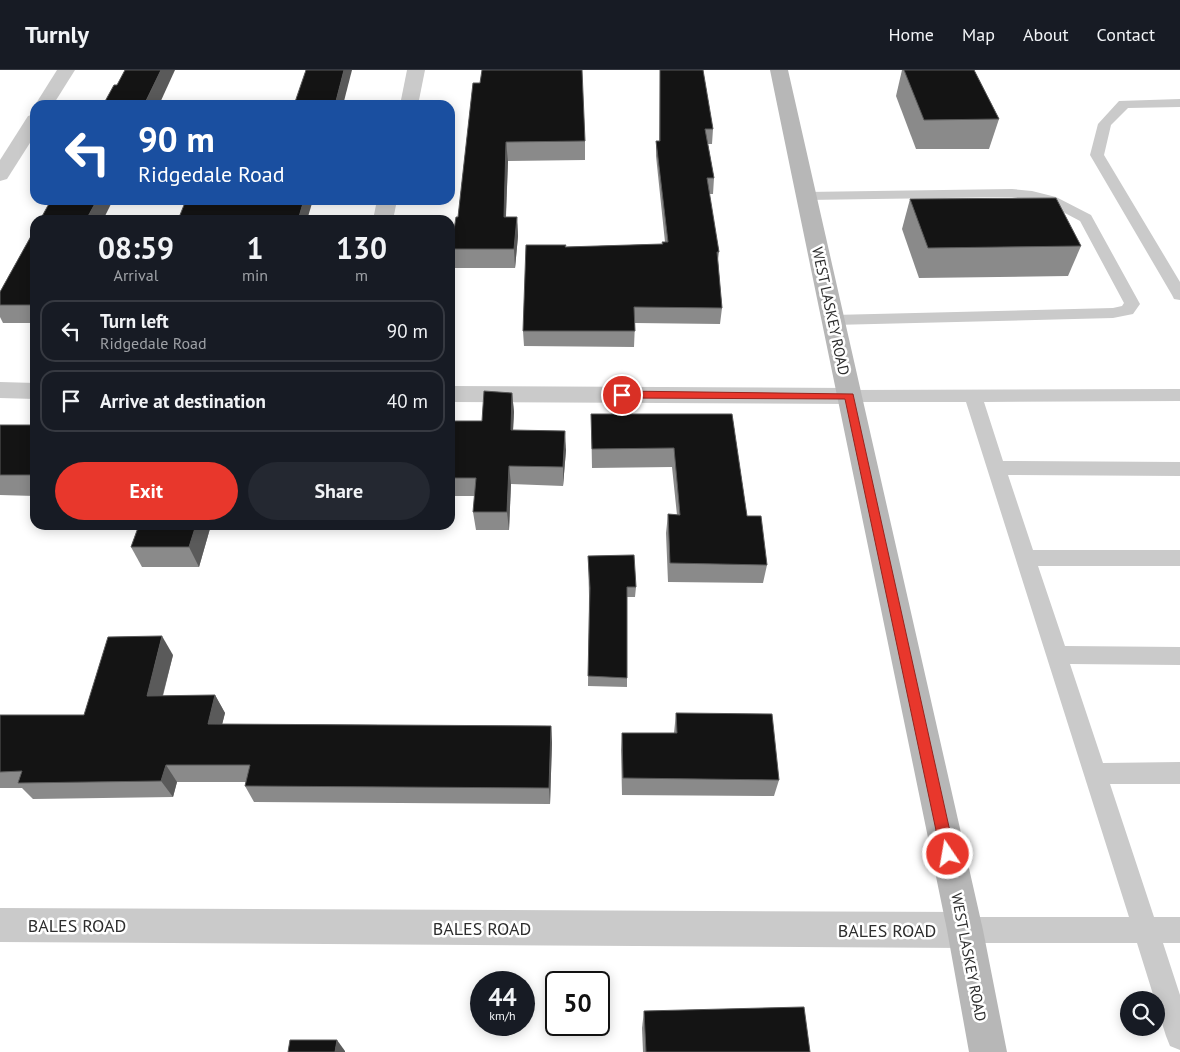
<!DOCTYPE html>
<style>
body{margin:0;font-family:"PT Sans",sans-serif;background:#242831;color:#f1f3f6;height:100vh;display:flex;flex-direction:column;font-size:19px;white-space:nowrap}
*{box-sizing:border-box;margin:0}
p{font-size:16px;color:#9ea1a6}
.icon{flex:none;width:28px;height:28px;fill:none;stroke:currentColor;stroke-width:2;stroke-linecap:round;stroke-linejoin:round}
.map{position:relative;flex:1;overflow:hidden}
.details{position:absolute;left:30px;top:145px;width:425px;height:315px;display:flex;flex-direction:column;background:#171b24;border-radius:15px;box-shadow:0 2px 12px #0003}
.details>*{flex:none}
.hud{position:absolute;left:30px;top:30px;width:425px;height:105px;border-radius:15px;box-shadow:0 2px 12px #0003;background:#1a4fa0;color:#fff;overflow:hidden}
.buttons{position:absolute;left:1120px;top:921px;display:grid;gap:10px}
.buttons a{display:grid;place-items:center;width:45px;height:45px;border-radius:50%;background:#171b24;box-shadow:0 2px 12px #0003;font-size:25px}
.speed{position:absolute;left:470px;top:901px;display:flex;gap:10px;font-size:25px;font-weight:700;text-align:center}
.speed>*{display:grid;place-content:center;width:65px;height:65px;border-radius:50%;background:#171b24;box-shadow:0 2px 12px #0003;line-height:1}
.speed small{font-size:12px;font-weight:400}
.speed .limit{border:2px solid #111;border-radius:8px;background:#fff;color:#111}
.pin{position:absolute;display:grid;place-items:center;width:42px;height:42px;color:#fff;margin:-21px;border:2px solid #fff;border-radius:50%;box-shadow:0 1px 5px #0007}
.me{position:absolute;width:55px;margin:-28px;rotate:348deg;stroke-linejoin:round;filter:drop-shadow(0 0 4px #0008)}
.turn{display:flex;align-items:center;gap:18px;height:105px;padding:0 25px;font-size:22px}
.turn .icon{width:65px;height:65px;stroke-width:2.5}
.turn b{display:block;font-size:35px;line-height:42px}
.eta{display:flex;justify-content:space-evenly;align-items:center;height:85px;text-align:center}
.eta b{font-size:30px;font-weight:700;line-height:35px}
.primary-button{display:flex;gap:10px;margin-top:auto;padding:10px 25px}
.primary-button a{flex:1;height:58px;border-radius:30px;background:#e8372c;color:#fff;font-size:20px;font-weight:700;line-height:58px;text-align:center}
.primary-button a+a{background:#242831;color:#f1f3f6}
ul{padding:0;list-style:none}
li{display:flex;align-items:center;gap:15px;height:62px;margin:0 10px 8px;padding:0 15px;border:2px solid #363941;border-radius:15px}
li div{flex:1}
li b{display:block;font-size:19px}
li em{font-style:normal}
header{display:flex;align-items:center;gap:30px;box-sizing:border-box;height:70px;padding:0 25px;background:#171b24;border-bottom:1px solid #363941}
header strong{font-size:24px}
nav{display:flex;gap:28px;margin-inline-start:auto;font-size:18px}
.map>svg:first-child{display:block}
</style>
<header>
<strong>Turnly</strong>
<nav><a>Home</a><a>Map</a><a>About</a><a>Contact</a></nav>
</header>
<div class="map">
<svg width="1180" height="982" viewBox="0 0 1180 982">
<rect width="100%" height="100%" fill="#fff"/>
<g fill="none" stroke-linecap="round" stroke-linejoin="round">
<!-- lane -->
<g fill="#cacaca" fill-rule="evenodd">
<polygon points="1180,29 1180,37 1128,38 1111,55 1104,85 1180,212 1180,230 1174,229 1172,225 1090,85 1098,54 1119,31"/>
<polygon points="1012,119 1032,121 1056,127 1091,145 1140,234 1133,244 1113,248 833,255 827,254 825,250 827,246 833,245 1113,238 1122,236 1124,233 1080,151 1046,133 1012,127 806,130 801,129 799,126 801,123 806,122"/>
<polygon points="1180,319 1180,331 984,332 1003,391 1180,392 1180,406 1008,405 1033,480 1180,480 1180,496 1038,496 1065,576 1180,577 1180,595 1070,594 1103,693 1180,692 1180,714 1110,714 1154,847 1180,847 1180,873 1163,873 1180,925 1180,980 1170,976 1166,966 1137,873 965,873 956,869 952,860 956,851 965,847 1129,847 966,332 849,332 843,330 840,326 843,322 849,320"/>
</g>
<!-- street -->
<g fill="#cacaca" fill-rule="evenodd">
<polygon points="57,0 75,0 53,35 35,35"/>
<polygon points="407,0 425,0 418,35 400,35"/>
<polygon points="35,44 35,65 7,109 0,111 0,90 28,46"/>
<polygon points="377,130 397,130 393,150 373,150"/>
<polygon points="0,312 35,313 35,329 0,328"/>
<polygon points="450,316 849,318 858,320 861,326 858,332 849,334 450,332"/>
<polygon points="0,838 965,842 977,848 983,860 977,872 965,878 0,872"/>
</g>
<!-- secondary -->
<polygon fill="#b7b7b7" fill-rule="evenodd" points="770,0 788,0 983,860 1007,982 969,982 947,860"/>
</g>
<!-- wall -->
<g fill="#8a8a8a">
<polygon points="660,0 703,0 713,59 712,74 708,74 714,108 713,124 709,124 719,182 718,190 722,238 720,254 635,253 634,277 524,276 523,261 565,177 662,174 665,172 656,86 656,71 659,71"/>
<polygon points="902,0 974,0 999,49 989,79 916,79 896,26"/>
<polygon points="473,13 585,71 585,90 508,91 506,147 517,147 518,166 515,198 453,198 451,179 458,147"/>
<polygon points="910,129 1081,176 1068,206 919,208 902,159"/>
<polygon points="35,159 35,253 3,253 0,247 0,222"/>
<polygon points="512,323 514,342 513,360 566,380 563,416 511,414 509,460 476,460 473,442 475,426 450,426 450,377 482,351"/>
<polygon points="591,344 732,344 747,446 767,495 763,513 668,512 666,463 668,444 677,445 672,397 592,398"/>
<polygon points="0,355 35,355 35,426 0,425"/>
<polygon points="139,455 211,455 199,497 142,497 131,477"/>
<polygon points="588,486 636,517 635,527 627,527 627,617 588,616 589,526"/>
<polygon points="173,585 163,626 215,625 225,643 222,654 551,656 552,673 550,734 254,732 245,716 246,712 177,712 173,727 33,729 22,718 0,718 0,645 84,645"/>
<polygon points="676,643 779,710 774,726 622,725 621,680 622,663 674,663"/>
<polygon points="644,941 810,982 643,982 642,958"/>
</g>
<!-- shaded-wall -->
<g fill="#5a5a5a">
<polygon points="161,0 175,0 159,35 144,35"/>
<polygon points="344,0 352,0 343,35 335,35"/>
<polygon points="506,72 508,91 505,166 504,147"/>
<polygon points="97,130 113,130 103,150 86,150"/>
<polygon points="304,130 313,130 307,150 298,150"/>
<polygon points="517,147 518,166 515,198 514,179"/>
<polygon points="512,323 514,342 512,378 511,360"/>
<polygon points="565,361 566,380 563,416 563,397"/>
<polygon points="509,396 511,414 509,460 507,442"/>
<polygon points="196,455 211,455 199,497 189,477"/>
<polygon points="162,566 173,585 158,643 147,626"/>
<polygon points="215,625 225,643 218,671 208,654"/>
<polygon points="551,656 552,673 550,734 549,718"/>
<polygon points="166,695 177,712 173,727 161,711"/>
<polygon points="337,970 345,981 345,982 335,982"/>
</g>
<!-- building -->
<g fill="#141414" stroke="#5a5a5a">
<polygon points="125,0 161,0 144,35 103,35 114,15 117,15"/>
<polygon points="306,0 344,0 335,35 294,35"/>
<polygon points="482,0 582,0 585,71 506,72 504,147 517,147 514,179 451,179 456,147 458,147 473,13 480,13"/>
<polygon points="660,0 703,0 713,59 705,59 714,108 707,108 719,182 717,182 722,238 634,237 635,261 523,261 526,175 566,175 565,177 663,174 662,172 668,172 656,71 660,71"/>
<polygon points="904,0 974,0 999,49 924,50"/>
<polygon points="1056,128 1081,176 928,178 910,129"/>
<polygon points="51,130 97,130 86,150 40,150"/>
<polygon points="186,130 304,130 298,150 178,150"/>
<polygon points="35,159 35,235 0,235 0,222"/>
<polygon points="484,321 512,323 511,360 565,361 563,397 509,396 507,442 473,442 476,408 450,408 450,377 453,351 482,351"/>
<polygon points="591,344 732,344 747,446 761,446 767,495 670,493 668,444 680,445 674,378 592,379"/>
<rect x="0" y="355" width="35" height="50"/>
<polygon points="139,455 196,455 189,477 131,477"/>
<polygon points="634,485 636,517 627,517 627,608 588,606 590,518 588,486"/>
<polygon points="162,566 147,626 215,625 208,654 551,656 549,718 245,716 250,695 166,695 161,711 18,713 22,701 0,702 0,645 84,645 108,567"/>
<polygon points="676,643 772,644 779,710 623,708 622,663 677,663"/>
<polygon points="804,937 810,982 646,982 644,941"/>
<polygon points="290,970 337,970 335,982 288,982"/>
</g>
<!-- route -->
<polygon fill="#e8372c" stroke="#97241d" points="622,321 853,324 955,784 953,789 948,791 943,789 941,784 845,329 622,328 617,325"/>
<g text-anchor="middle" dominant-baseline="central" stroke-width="5" stroke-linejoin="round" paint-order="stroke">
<!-- street labels -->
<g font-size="15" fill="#2d2d2d" stroke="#fff">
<text transform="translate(831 241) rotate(78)">WEST LASKEY ROAD</text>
<text transform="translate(969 887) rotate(79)">WEST LASKEY ROAD</text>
</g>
<!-- near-street labels -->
<g font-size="18" fill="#2d2d2d" stroke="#fff">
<text x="77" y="855">BALES ROAD</text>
<text x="482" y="858">BALES ROAD</text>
<text x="887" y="860">BALES ROAD</text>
</g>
</g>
</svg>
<div class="buttons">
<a><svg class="icon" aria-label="search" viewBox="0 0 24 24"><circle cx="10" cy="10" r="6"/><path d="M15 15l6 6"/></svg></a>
</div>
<div class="speed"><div>44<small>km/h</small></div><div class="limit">50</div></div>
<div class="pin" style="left:622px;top:325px;background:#d93025"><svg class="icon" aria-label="arrive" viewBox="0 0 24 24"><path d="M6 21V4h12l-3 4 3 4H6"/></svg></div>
<svg class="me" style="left:948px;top:784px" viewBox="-20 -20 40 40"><circle r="17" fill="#e8372c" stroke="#fff" stroke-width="3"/><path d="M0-11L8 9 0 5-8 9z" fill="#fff"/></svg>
<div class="hud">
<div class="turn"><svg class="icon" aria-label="left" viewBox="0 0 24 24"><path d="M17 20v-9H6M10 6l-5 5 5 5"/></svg><div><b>90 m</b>Ridgedale Road</div></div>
</div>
<section class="details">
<div class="eta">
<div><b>08:59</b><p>Arrival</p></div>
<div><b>1</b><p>min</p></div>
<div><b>130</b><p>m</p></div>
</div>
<ul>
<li><svg class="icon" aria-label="left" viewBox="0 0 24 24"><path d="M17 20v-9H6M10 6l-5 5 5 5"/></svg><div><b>Turn left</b><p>Ridgedale Road</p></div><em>90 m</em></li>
<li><svg class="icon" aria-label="arrive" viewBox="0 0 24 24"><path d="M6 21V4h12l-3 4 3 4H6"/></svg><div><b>Arrive at destination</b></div><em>40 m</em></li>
</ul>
<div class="primary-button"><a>Exit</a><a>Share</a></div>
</section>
</div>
